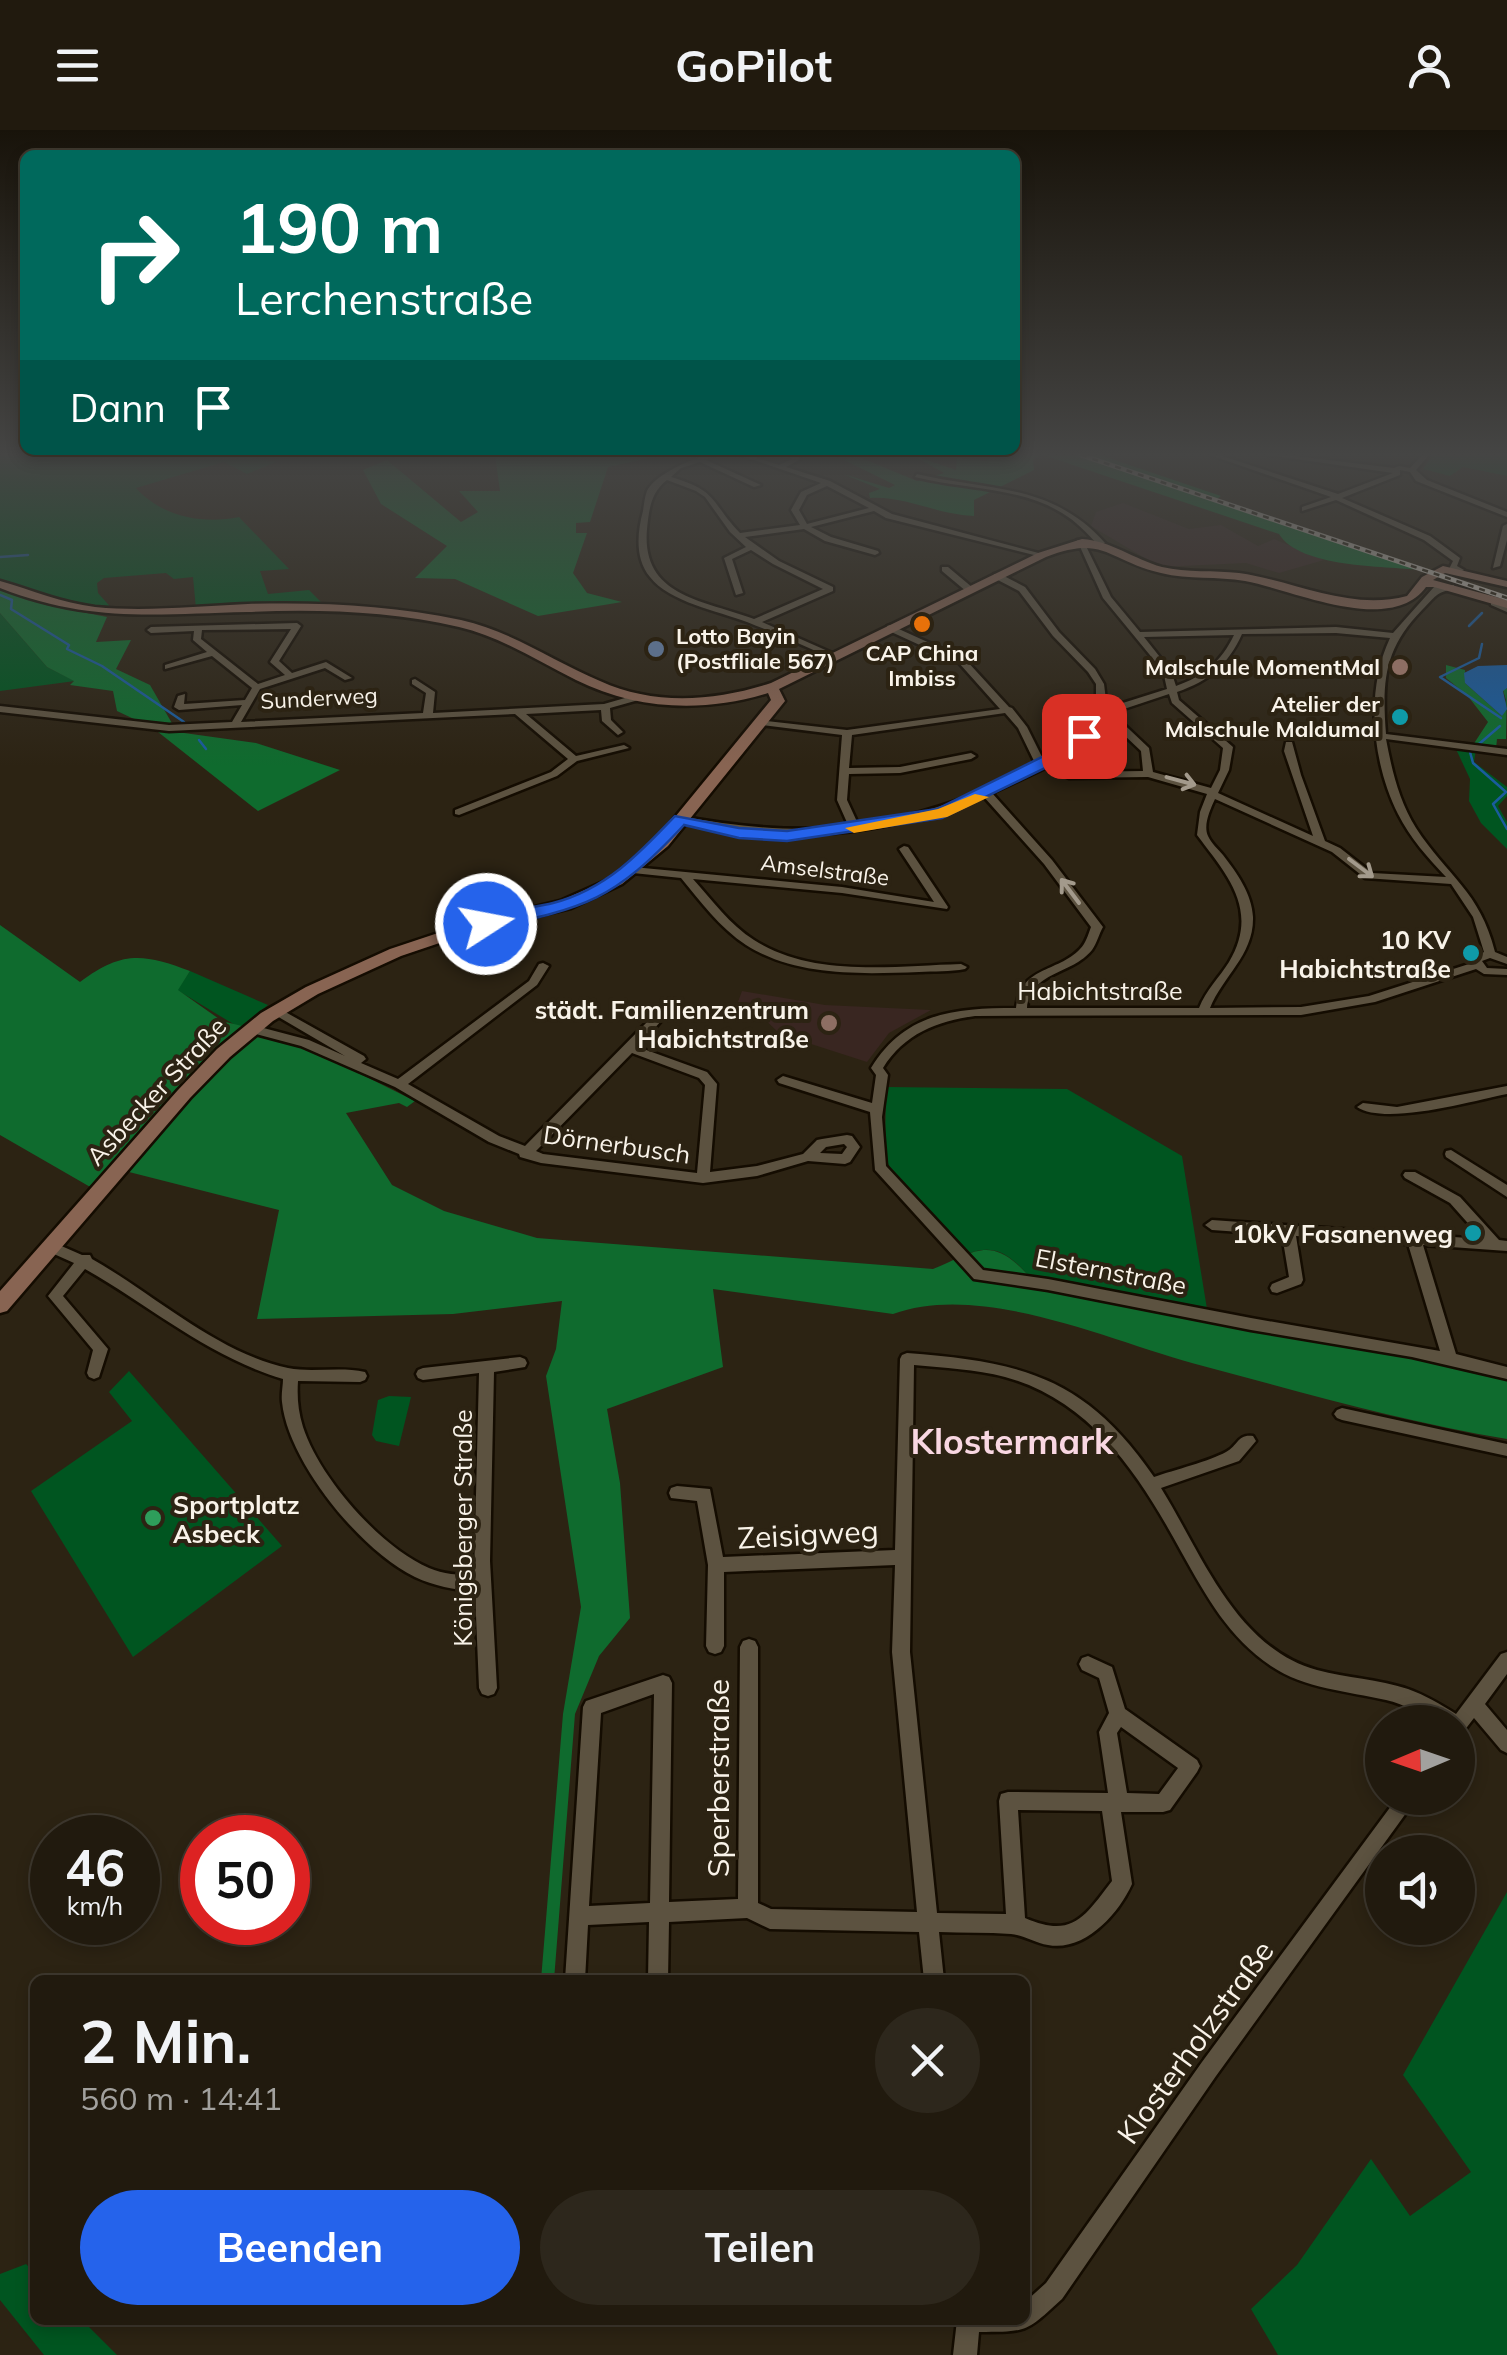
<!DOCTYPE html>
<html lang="de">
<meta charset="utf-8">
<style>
body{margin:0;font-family:Mulish,sans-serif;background:#2d271c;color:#f1f3f6;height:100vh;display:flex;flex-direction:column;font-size:38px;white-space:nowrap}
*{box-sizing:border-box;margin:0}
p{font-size:32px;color:#a2a19e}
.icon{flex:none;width:55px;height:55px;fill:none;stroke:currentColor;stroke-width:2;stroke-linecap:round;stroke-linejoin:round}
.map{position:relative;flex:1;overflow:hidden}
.side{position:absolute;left:30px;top:1845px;width:1000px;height:350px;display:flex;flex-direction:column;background:#211a0e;border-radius:15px;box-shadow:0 5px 15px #0003,0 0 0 2px #3e382e}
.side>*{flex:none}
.hud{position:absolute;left:20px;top:20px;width:1000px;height:305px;border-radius:15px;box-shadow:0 5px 15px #0003,0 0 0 2px #3e382e;background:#00695c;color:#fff;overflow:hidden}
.needle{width:65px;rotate:268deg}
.buttons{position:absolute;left:1365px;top:1575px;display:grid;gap:20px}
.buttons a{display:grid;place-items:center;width:110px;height:110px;border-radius:50%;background:#211a0e;box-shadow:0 5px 15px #0003,0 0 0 2px #3e382e;font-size:50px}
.speed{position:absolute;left:30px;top:1685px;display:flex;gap:20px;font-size:50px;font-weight:700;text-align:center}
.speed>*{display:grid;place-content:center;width:130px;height:130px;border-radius:50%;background:#211a0e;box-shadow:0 5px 15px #0003,0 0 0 2px #3e382e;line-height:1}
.speed small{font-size:25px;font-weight:400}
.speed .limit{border:15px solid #d22;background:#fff;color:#111}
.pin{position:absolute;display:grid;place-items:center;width:85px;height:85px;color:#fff;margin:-42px;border-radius:20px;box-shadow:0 5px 15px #0006}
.me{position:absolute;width:110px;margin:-55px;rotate:79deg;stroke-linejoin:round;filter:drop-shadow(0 0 8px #0008)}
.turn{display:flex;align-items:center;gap:35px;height:210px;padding:0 50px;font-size:45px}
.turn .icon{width:130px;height:130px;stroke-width:2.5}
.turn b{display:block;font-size:70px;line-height:85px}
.then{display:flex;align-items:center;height:95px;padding:0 50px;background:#0003;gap:20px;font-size:38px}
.round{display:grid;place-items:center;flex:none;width:105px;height:105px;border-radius:52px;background:#2d271c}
.overview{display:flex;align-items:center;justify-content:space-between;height:170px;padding:0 50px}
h1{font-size:60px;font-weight:700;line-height:75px}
.cta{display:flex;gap:20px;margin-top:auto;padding:20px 50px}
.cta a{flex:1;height:115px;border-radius:60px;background:#2563eb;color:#fff;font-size:40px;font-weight:700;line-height:115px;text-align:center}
.cta a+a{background:#2d271c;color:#f1f3f6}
header{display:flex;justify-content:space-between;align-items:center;height:130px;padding:0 50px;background:#211a0e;font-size:45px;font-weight:700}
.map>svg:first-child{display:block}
</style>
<header><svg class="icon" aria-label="menu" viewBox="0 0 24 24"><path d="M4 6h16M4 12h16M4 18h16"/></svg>GoPilot<svg class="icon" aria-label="person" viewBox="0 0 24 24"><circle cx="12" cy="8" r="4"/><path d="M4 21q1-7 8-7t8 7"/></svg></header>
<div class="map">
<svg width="1507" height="2225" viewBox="0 0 1507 2225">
<rect width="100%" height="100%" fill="#2c2313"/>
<!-- education -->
<g fill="#392621">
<polygon points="1123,373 1189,399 1221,395 1258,416 1274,409 1324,430 1279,443 1246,433 1160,437 1091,396 1096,382"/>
<polygon points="742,861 825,875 931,880 889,903 867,932 780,904 757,882 738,872"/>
</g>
<!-- green -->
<g fill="#005520">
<path d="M0 325H236L276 332 247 344 224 332 136 358C161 386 202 395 239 387L289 439 260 441 268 464 309 460 323 474 196 479 193 447 174 449 166 443 104 448 97 453 98 463 115 482 30 464 0 451Z"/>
<polygon points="1433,325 1507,325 1507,346 1463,337 1450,346 1423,339"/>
<polygon points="0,483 47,537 75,551 0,561"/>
<polygon points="1455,617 1476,619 1474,632 1507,657 1507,666 1498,676 1507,692 1507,719 1481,693 1469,671 1470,649"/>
<polygon points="190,841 268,875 240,898 177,860"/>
<path d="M886 957 1067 959 1182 1026 1207 1179 1027 1144C1009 1124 994 1113 967 1124L896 1050 885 1027Z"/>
<polygon points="129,1241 282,1416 133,1527 31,1361 132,1291 109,1262"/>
<polygon points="389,1266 411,1267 399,1316 376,1311 372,1305 378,1270"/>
<polygon points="1507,1762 1507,2225 1278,2225 1251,2179 1297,2135 1371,2029 1410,2086 1471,2042 1403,1945"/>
<polygon points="26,2134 35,2143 35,2190 82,2190 117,2225 44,2225 0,2170 0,2144"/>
</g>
<!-- forest -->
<g fill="#0f6b2e">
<polygon points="495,325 663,325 608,337 590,392 576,393 576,403 587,403 573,443 587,463 622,472 538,486 455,449 415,448 447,416 381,374 363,340 387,330 461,392 478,382 459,361 500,361"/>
<path d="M854 325 917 351 944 343 912 325 956 340 957 328 986 331 995 325H1041L1033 330 1034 340 974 370V386C934 384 906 366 870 368L869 363 880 359 843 344 889 358 895 355 844 330Z"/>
<path d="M1043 325H1100L1221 366 1214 371 1421 440C1384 436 1300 438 1279 404Z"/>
<polygon points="0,456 46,475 107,487 96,512 131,510 116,539 150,555 177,602 256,613 340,640 258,681 153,598 117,581 113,561 70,555 74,551 47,537 0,483"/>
<polygon points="1446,535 1465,540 1465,553 1502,586 1506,570 1503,560 1507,558 1506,609 1497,609 1496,619 1473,615 1488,592 1467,565 1446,548"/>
<path d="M0 795 80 852C121 821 143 823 190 841L178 860 222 891 286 907 415 971 407 977 399 973 346 983 392 1055 444 1081 537 1108 933 1139C976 1121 991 1105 1027 1144L1207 1179 1507 1250V1309C1404 1292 1304 1263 1203 1236 1114 1213 984 1151 893 1184L713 1159 723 1237 607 1279 620 1353 630 1488 599 1526 575 1584 554 1850H541L563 1584 581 1477 546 1246 556 1219 562 1171 453 1184 257 1189 279 1080 129 1042 92 1058 0 1005Z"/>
</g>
<!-- water -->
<polygon fill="#1a5c9e" points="1507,535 1507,558 1503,561 1507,579 1502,586 1465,553 1464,543 1478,536"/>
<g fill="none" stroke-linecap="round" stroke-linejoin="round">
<!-- stream -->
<g stroke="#1a5c9e" stroke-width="2.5">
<polyline points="0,427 28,425"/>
<polyline points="0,465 12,470 11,479 69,515 67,519 102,536 184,592"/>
<polyline points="1469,496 1482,483"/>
<polyline points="1482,514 1479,528 1440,547 1501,588"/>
<polyline points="199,610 206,619"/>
<polyline points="1479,614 1500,596"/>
<polyline points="1470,622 1473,633 1506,662 1493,674 1507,699"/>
</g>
<!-- street casing -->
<g stroke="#140c01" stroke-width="5">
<g id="street">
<path d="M706 325H715L706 330 761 355 754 357 700 332 681 338 671 347C719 361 710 372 740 403L800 395 791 380 801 362 821 353 739 325H748L779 335 792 329 791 327 794 325 801 329 786 337 830 351 892 384 1046 425 1042 427 886 388 874 381 811 397 831 407 878 421 879 423 875 425 825 411 804 399 745 407 779 431 833 457V461L762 492 839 526 832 528C804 516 775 503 747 492 718 481 669 472 650 447 635 429 637 403 643 381 644 375 645 364 648 359 657 344 690 330 706 325ZM667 350 696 361 705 367 730 402 746 417 724 428 736 465 743 463 732 429 751 420 773 434 823 459 754 489C703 470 641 467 647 399 649 379 651 362 667 350ZM827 356 869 378 807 394 799 380 807 365Z"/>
<polygon points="1210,325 1219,325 1338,364 1393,343 1268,325 1287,325 1394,338 1399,336 1410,338 1422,325 1429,325 1416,340 1427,350 1507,382 1507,387 1416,351 1410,342 1400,340 1400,345 1342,368 1430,406 1460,428 1457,436 1464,440 1460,442 1449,439 1453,431 1424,410 1336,370 1302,381 1302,377 1331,367"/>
<path d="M917 344C989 361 1052 353 1105 413L1098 415C1087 403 1077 392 1062 383 1020 357 962 359 915 347Z"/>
<polygon points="1507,394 1507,410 1500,436 1493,438 1503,396"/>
<path d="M1077 410 1084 412 1111 467 1140 502 1336 497 1393 503 1434 457 1454 455V459C1436 462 1435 467 1422 480 1384 519 1382 551 1386 604L1507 619V625L1386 609C1392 641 1399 671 1416 698 1447 746 1480 761 1495 822L1507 827V834L1490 828 1482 831 1487 838 1507 839V845L1484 844 1476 839 1375 872 1301 885 975 886C937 891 904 904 883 938L888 945 882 987 886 1036 983 1140 1048 1149 1251 1188 1440 1221 1408 1114 1296 1106 1303 1150 1301 1154 1277 1163 1272 1162 1270 1158 1272 1154 1289 1147 1282 1105 1212 1100 1205 1095 1212 1090 1482 1109 1450 1073 1405 1048 1403 1045 1405 1042H1415L1460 1067 1499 1110 1507 1111V1121L1423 1115 1456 1224 1507 1237V1249L1412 1227 1251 1200 1048 1160 974 1149 875 1040 870 982 779 953 777 950 783 946 872 973 876 945 871 938C905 882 956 878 1016 878 1020 836 1057 843 1080 819 1086 813 1088 805 1091 797L1044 734 984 667C877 708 792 714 680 692L675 689 680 686C737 697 791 702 849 697L837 670 842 605 761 595 756 592 758 590 847 600 1000 579 959 533 887 500V496L890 495 965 529 1009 577 1012 578 1027 597 1044 631 1075 612 1100 582 1096 578V554L1088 542 1053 506 1019 461 994 448V444H1000L1025 457 1059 502 1095 539 1104 554 1107 578 1167 559 1163 541 1103 468ZM1336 503 1390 508C1365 561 1372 632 1398 684 1410 708 1428 728 1446 747L1372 743 1340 718 1325 711 1301 645 1292 612H1286L1284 621 1313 706 1218 663 1229 640 1233 617 1179 570 1177 562C1209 551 1228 535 1242 504ZM1234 505C1221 532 1204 546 1176 556L1171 541 1144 507ZM1169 564 1172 573 1223 618 1220 640 1211 658 1153 642 1149 618 1112 583ZM1005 583 1018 598 1036 635C1017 643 999 654 979 662 940 678 901 688 859 696L847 670 849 644 900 643 971 629 976 626 971 623 900 637 849 638 852 605ZM1105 587 1141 621 1143 641 1070 642 1052 634 1081 616ZM1045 638 1069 648 1148 647 1207 664 1200 682 1197 705C1227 745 1260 780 1229 832 1219 848 1206 860 1199 878H1027C1031 841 1072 845 1092 820 1097 813 1099 804 1103 797L1052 730 992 663ZM1215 669 1332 722 1365 748 1451 754 1473 787 1484 822 1469 830 1472 833 1369 866 1301 877 1210 878C1223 846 1254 825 1253 787 1252 764 1237 743 1223 725 1218 719 1211 713 1208 706 1203 695 1210 680 1215 669Z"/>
<polygon points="942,437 948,437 973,458 973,462 967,462 942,441"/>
<polygon points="1491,471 1497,471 1507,477 1507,482 1491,475"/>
<path d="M297 493 301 496 279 531 292 543 326 532 352 548 345 550 325 538 260 559 241 592 423 583 426 563 412 554V550L415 549 435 562 433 583 604 574 639 564 642 565V569L610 578 611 590 623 602 618 605 602 591 601 580 526 584 576 626 624 615 629 618 577 631 557 646 459 685 455 684V680L551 642 568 629 515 584 169 601 0 582V576L169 595 232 592 242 575 179 580 174 577 178 566 185 564 184 574 245 570 252 558 212 526 165 539V535L207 522 193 510 194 501 151 503 147 500 151 497ZM291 499 270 532 285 545 258 554 201 509 202 500Z"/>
<path d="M904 716 908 717 948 777 947 779 842 763 693 749C712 770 730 795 754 810 813 848 894 836 961 834L967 837 965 839C950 842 934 841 919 842 861 844 796 847 746 815 720 798 700 771 681 748L633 743 628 740 633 737 842 757 934 772 899 719Z"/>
<path d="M543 833 549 836 537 855 408 954 499 1006 525 1016 651 888 655 887 661 891 638 917 707 942 717 954 710 1042 757 1036 803 1024 817 1010 822 1009 847 1005 852 1006 860 1017 850 1032 845 1034 808 1031 757 1046 703 1053 541 1033 520 1027 519 1024 489 1012 395 957 301 916 248 902 246 899 252 895 309 910 345 926 270 882 272 879H280L364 926 366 929 361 933 398 949 529 851 539 834ZM632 923 699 948 705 955 697 1043 543 1024 536 1021ZM844 1014 847 1017 842 1024 820 1023 826 1017Z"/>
<path d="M1507 956V964C1472 971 1385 996 1357 977L1363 973 1397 977Z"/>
<polygon points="1451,1020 1507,1055 1507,1067 1446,1027 1445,1024 1446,1021"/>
<path d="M50 1111 82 1125H90L92 1129C154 1164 217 1223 288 1238 313 1243 340 1236 365 1242L367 1246 365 1250 360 1252 298 1251C297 1267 298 1281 303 1297 319 1347 380 1417 429 1438 443 1444 459 1445 474 1446L479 1243 423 1250 418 1248 416 1244 418 1240 423 1238 520 1227 525 1229 527 1233 525 1237 494 1242 490 1431 497 1558 494 1564 488 1566 482 1564 479 1558 475 1461C454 1460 434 1456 415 1447 361 1421 288 1332 282 1272 281 1264 283 1256 283 1249 207 1226 152 1177 85 1139L63 1166 108 1219 99 1247 94 1249 89 1247 87 1243 93 1220 48 1166 74 1133 45 1120 43 1116Z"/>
<path d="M907 1223C1023 1232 1085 1247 1154 1347 1174 1340 1210 1331 1226 1322 1239 1315 1237 1304 1253 1306L1256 1311 1239 1331 1161 1358C1202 1424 1235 1517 1317 1540 1347 1548 1378 1549 1408 1559 1425 1565 1440 1574 1456 1584L1501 1524 1507 1522V1544L1485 1574 1507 1600V1623L1501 1620 1474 1588 1464 1601 1458 1604V1592C1450 1592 1442 1594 1435 1591 1418 1584 1405 1574 1386 1570 1347 1561 1305 1559 1271 1536 1229 1508 1206 1466 1182 1423 1141 1348 1093 1271 1005 1247 975 1239 944 1238 914 1235L910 1522 937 1783 1006 1784 999 1671 1001 1664 1008 1662 1108 1663 1099 1602 1109 1583 1099 1548 1082 1540 1079 1534 1082 1528 1088 1526 1112 1537 1125 1579 1197 1630 1200 1636 1197 1642 1170 1680 1163 1682H1121L1132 1754C1118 1785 1084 1822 1048 1815 1035 1813 1023 1805 1011 1804 987 1802 963 1803 939 1802L944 1850H924L919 1802 770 1799 747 1788 669 1792 668 1850H648L649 1792 588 1795 585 1850H565L583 1577 586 1571 663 1545 669 1547 672 1553 669 1772 738 1769 740 1517 743 1511 749 1509 755 1511 758 1517V1773L771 1779 917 1782 892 1522 895 1435 724 1442V1516L721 1522 715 1524 709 1522 706 1516 708 1435 697 1371 671 1368 669 1363 671 1358 677 1356 710 1359 723 1427 895 1420 900 1229 902 1225ZM654 1564 650 1773 589 1776 601 1583ZM1121 1597 1178 1638 1159 1664 1127 1663 1117 1603ZM1018 1680 1102 1681 1112 1751C1085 1786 1073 1809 1025 1788Z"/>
<polygon points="1342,1278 1507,1314 1507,1326 1342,1290 1337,1288 1334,1284 1337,1280"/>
<path d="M1397 1668H1417L1216 1946 1062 2169C1026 2202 1028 2202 979 2202L977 2225H953L957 2190H1025V2172L1046 2153 1202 1932Z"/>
</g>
</g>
<!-- secondary casing -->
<g stroke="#140c01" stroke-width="5">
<path id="secondary" d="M1082 409C1112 411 1133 429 1162 437 1187 443 1214 440 1239 443 1296 451 1349 481 1407 466L1422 447 1443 436 1507 451V457L1445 443 1433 450 1507 470V478L1434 457H1426C1390 506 1294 460 1245 451 1217 446 1189 450 1161 443 1108 431 1105 404 1046 427L779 559 785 571 668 716 622 754 571 778 478 800 401 826 318 864 273 891 230 927 190 968 7 1181 0 1183V1161L178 960 217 919 261 883 306 857 390 819 468 793 560 771 612 748 657 709 771 570 768 563C704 583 636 580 576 550 538 531 501 507 459 497 390 481 317 479 247 482 154 484 90 493 0 458V451C32 460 62 473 95 477 146 482 197 476 248 474 319 472 391 475 461 490 511 501 553 531 600 551 654 576 716 571 771 553L1038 423Z"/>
</g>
<!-- street -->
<use href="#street" fill="#5c5240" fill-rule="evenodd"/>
<!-- secondary -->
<use href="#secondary" fill="#886452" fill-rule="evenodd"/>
<!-- rail casing -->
<g stroke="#c3bcb1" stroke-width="5">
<polyline id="rail" points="1081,325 1507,468"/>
</g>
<!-- rail -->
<use href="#rail" stroke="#2c2313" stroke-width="2.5" stroke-dasharray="6" stroke-linecap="butt"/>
</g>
<!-- one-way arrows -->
<defs><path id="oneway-shaft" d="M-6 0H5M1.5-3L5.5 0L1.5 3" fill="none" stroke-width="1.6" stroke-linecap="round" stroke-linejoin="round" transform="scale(2.5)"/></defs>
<g stroke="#a39a8c">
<use href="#oneway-shaft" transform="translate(1181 651) rotate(15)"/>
<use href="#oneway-shaft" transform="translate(1361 738) rotate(37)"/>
<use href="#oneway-shaft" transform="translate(1070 761) rotate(-127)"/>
</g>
<!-- sky -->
<linearGradient id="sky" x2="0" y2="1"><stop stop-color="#18130a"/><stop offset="0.51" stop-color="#454544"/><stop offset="1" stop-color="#454544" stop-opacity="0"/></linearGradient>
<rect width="1507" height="636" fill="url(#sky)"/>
<!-- route -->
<path fill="#2563eb" stroke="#184099" stroke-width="2.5" d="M1084 601 1092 606 1080 621 942 688 787 711 739 708 684 695C612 772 587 777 486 799L477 794C495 779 531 779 553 773 606 759 639 724 675 686L739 698 787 701 937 679 1068 614Z"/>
<!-- slow -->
<polygon fill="#f59e0b" points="975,664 989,667 947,687 854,703 845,698 938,679"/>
<!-- markers -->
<circle fill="#e8710a" stroke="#2c2313" stroke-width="4" cx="922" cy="494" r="10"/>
<circle fill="#5c6f8a" stroke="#2c2313" stroke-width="4" cx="656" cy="519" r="10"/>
<g fill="#8d6e63" stroke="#2c2313" stroke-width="4">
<circle cx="1400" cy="537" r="10"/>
<circle cx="829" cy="893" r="10"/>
</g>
<g fill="#0f9aa8" stroke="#2c2313" stroke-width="4">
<circle cx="1400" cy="587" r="10"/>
<circle cx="1471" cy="823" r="10"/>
<circle cx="1473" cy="1103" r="10"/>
</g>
<circle fill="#2e9e5b" stroke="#2c2313" stroke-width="4" cx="153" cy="1388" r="10"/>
<g text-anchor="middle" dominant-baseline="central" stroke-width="8" stroke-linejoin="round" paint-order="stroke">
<!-- far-poi labels -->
<g font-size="22" font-weight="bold" fill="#f9f3e9" stroke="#2c2313" text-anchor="end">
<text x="676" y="506" text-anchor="start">Lotto Bayin<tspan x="676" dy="25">(Postfliale 567)</tspan></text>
<text x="922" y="523" text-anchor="middle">CAP China<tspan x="922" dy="25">Imbiss</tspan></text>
<text x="1380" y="537">Malschule MomentMal</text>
<text x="1380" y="574">Atelier der<tspan x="1380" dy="25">Malschule Maldumal</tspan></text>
</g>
<!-- far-street labels -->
<g font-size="22" fill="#f9f3e9" stroke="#2c2313">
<text transform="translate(319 568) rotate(-3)">Sunderweg</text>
<text transform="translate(825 740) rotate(7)">Amselstraße</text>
</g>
<!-- poi labels -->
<g font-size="25" font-weight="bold" fill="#f9f3e9" stroke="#2c2313" text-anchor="end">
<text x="1451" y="809">10 KV<tspan x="1451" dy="29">Habichtstraße</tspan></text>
<text x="809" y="879">städt. Familienzentrum<tspan x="809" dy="29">Habichtstraße</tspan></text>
<text x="1453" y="1103">10kV Fasanenweg</text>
<text x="173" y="1374" text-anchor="start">Sportplatz<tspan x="173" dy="29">Asbeck</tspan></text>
</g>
<!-- street labels -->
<g font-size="25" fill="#f9f3e9" stroke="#2c2313">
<text x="1100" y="860">Habichtstraße</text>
<text transform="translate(156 961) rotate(-47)">Asbecker Straße</text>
<text transform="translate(617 1014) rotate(8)">Dörnerbusch</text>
<text transform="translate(1111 1141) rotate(11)">Elsternstraße</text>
<text transform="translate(462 1398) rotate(-90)">Königsberger Straße</text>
</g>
<!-- near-street labels -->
<g font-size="30" fill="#f9f3e9" stroke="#2c2313">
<text transform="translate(808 1404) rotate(-3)">Zeisigweg</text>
<text transform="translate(718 1648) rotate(-90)">Sperberstraße</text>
<text transform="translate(1195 1912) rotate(-54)">Klosterholzstraße</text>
</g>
<!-- district labels -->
<g font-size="35" font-weight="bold" fill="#f9d7e2" stroke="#2c2313">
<text x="1012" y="1311">Klostermark</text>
</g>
</g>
</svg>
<div class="buttons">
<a><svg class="needle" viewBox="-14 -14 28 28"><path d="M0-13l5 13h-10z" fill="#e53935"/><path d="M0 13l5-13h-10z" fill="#a2a19e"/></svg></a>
<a><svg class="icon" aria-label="sound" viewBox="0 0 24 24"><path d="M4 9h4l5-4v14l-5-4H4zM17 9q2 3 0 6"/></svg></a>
</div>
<div class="speed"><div>46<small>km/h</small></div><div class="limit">50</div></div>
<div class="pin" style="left:1084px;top:606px;background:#d93025"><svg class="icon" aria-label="arrive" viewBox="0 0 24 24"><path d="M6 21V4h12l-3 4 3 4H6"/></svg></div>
<svg class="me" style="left:486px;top:794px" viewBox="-20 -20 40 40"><circle r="17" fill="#2563eb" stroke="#fff" stroke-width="3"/><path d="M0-11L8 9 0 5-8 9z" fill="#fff"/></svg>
<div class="hud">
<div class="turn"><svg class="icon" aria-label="right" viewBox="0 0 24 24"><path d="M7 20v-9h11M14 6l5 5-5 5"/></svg><div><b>190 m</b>Lerchenstraße</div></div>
<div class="then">Dann<svg class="icon" aria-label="arrive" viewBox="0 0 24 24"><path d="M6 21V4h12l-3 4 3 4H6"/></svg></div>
</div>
<section class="side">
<div class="overview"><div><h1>2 Min.</h1><p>560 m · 14:41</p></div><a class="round"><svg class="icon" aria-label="close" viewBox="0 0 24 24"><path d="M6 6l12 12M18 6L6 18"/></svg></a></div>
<div class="cta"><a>Beenden</a><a>Teilen</a></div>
</section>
</div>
